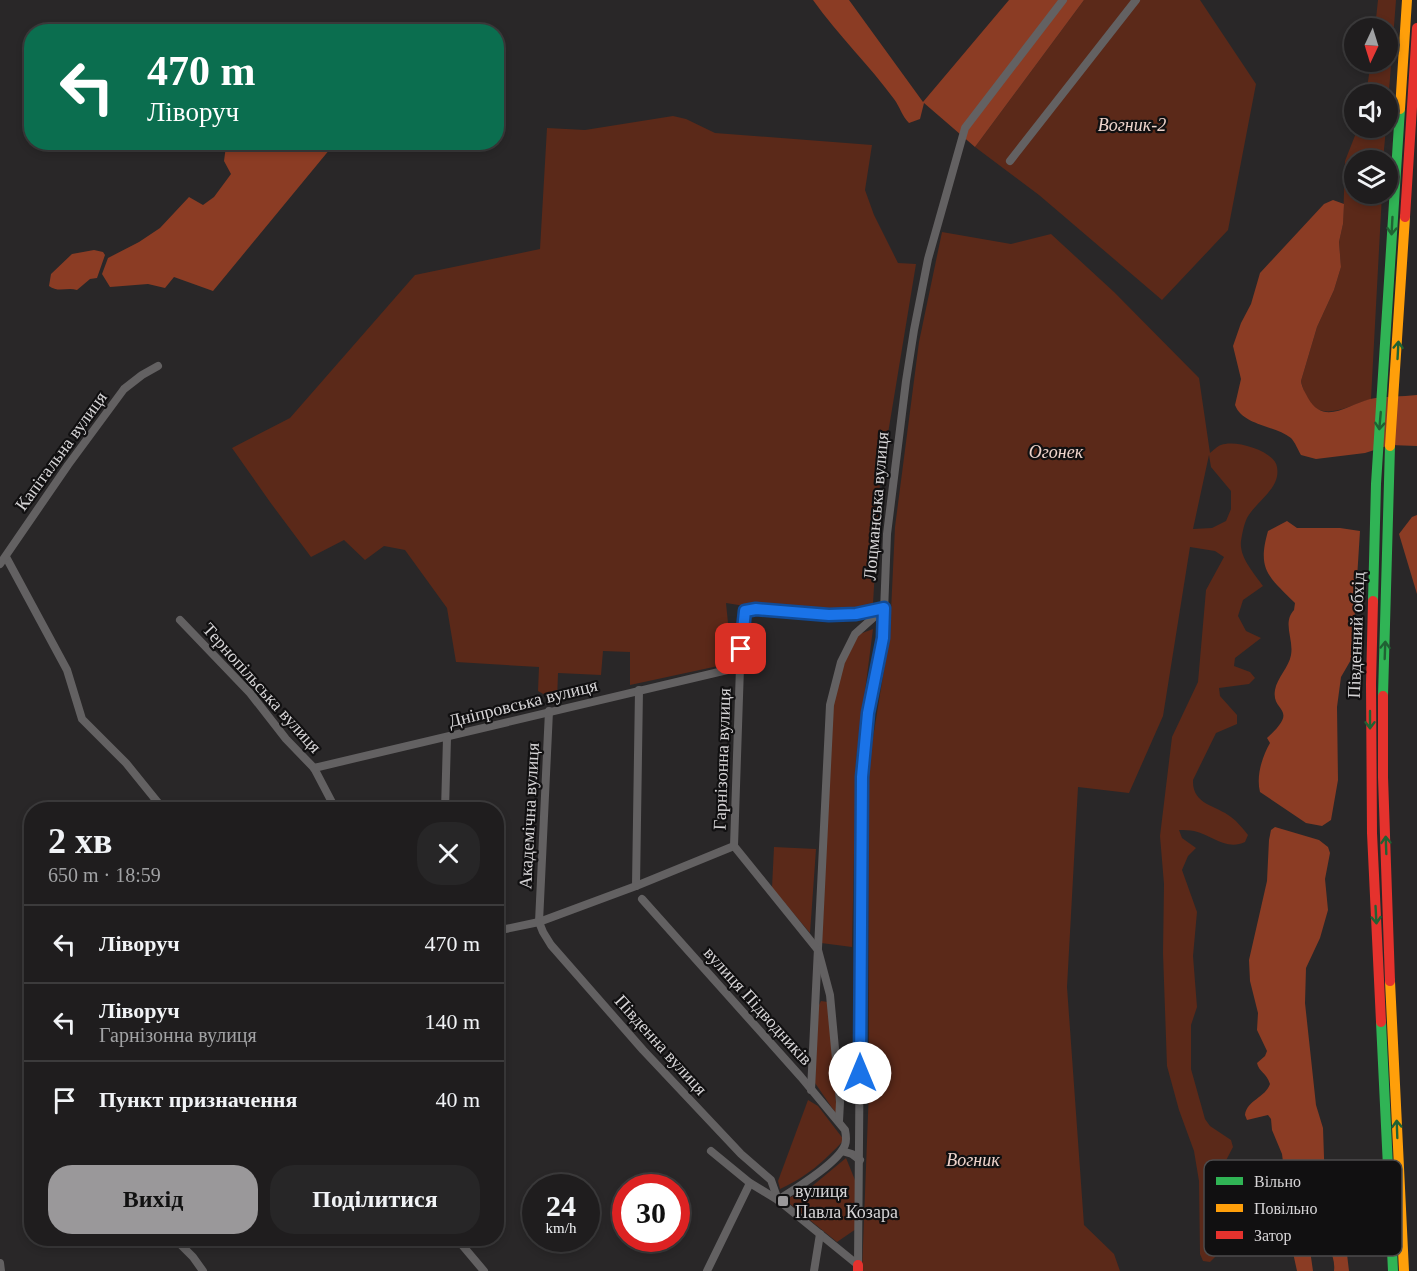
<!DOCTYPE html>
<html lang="uk">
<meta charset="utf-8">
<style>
body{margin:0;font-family:"Times New Roman",serif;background:#272627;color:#f1f3f6;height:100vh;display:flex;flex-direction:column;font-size:22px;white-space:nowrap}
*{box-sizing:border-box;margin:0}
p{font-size:20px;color:#a1a2a4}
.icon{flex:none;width:33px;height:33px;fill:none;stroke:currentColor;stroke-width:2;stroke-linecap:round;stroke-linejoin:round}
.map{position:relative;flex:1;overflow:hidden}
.side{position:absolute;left:24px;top:802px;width:480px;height:444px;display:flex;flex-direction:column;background:#1f1d1e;border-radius:24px;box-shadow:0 3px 9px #0003,0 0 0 2px #3c3b3c}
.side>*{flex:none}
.banner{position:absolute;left:24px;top:24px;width:480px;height:126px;border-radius:24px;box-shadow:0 3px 9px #0003,0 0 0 2px #3c3b3c;background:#0b6e4f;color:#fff;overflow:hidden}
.needle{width:39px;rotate:184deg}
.fabs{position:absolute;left:1344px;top:18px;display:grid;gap:12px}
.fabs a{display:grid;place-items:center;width:54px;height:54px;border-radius:50%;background:#1f1d1e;box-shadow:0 3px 9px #0003,0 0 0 2px #3c3b3c;font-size:30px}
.speed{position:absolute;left:522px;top:1174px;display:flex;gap:12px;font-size:30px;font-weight:700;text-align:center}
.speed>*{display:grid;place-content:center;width:78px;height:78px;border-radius:50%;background:#1f1d1e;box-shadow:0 3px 9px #0003,0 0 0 2px #3c3b3c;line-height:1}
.speed small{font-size:15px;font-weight:400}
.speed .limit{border:9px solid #d22;background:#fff;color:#111}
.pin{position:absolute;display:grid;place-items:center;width:51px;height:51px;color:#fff;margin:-26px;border-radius:12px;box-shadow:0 3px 9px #0006}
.me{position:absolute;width:66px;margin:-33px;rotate:0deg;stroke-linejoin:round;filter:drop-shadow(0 0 4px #0008)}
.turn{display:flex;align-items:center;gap:21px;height:126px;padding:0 24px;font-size:27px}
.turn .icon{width:78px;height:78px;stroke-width:2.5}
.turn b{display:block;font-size:42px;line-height:51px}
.round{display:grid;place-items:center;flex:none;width:63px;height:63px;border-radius:24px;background:#272627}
.overview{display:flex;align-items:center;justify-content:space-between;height:102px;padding:0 24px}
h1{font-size:36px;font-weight:600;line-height:45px}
.primary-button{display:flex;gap:12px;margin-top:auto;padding:12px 24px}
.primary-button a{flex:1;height:69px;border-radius:24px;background:#9a989a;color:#111;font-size:24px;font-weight:600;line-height:69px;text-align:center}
.primary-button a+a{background:#272627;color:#f1f3f6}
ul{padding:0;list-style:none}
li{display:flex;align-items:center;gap:18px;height:78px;padding:0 24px;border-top:2px solid #3c3b3c}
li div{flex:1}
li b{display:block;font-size:22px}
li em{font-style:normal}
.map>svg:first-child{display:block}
</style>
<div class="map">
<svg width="1417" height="1271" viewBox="0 0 1417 1271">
<rect width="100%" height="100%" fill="#292728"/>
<!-- green -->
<g fill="#5b2919" fill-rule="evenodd">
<polygon points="1084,0 1200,0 1256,84 1228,230 1162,300 1039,195 975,147"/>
<polygon points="1378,0 1396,0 1388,104 1388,94 1366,94 1371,62 1388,62 1388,28 1375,28"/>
<polygon points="673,116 686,119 715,133 872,145 865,190 874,215 898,263 916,264 880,482 873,604 848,611 745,606 726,603 732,663 630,685 630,652 603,651 601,675 558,673 557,702 538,691 539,667 456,662 447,608 405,550 384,546 365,560 344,540 311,557 270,502 232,448 290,418 415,275 540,249 547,128 585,130"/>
<path d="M1358 128H1386L1383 160H1354V194H1382L1371 399C1338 410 1312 427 1301 381L1317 327 1334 290 1341 267 1339 242 1343 224 1345 161Z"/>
<path d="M942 232 1011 244 1051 234 1114 292 1199 378 1210 453C1213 451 1217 446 1221 445 1235 439 1275 451 1277 467 1281 489 1256 501 1247 518 1244 524 1242 534 1241 541 1239 557 1254 573 1263 586L1243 600 1238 616 1246 631 1261 638 1235 658 1234 666 1250 672 1255 678 1249 684 1219 688 1220 696 1237 715V724L1216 733 1193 780C1192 805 1216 805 1231 817 1238 822 1243 829 1248 835L1245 842C1226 851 1212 835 1194 831 1190 830 1184 830 1179 830L1182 838 1196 848 1188 856 1182 870 1197 912 1193 956 1197 1007 1191 1025V1069L1205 1119 1210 1126 1231 1140 1233 1147 1218 1176 1216 1210 1221 1251 1210 1262 1203 1261 1200 1254 1199 1181 1194 1151 1179 1110 1167 1066 1163 953 1164 884 1160 836 1172 737 1198 682 1206 590 1224 557 1215 551 1190 547 1163 716 1129 793 1078 787 1067 987 1084 1225 1114 1254 1120 1271H862L869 1089 868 769 890 632 895 527 919 342ZM1209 455 1211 467 1231 491V509L1226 521 1212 528 1193 529Z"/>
<polygon points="873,629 856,761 852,947 821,943 833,707 843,663 857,635"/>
<polygon points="774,847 816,849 810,933 772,888"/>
<polygon points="821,1001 828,1002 837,1115 815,1083 818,1007"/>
<path d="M808 1100 818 1106 844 1140C823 1162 808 1176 780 1189L778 1181Z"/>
<polygon points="846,1158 857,1185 856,1229 837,1242 785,1200 811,1187"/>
</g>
<!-- forest -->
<g fill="#8b3c24">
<path d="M813 0H849L923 102 1009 0H1084L975 147 924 103 920 119 909 123C902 116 900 107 894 99 869 65 838 35 813 0Z"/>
<polygon points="229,143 335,143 213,291 174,277 165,288 148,284 110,287 102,274 108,258 139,242 160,228 189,197 203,205 214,197 231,174 224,161 226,146"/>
<path d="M1333 200 1344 204 1343 224 1339 242 1341 267 1334 290 1317 327 1301 381C1302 388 1305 392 1308 398 1324 426 1347 405 1370 399 1385 396 1402 397 1417 395V446L1390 445 1365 453 1316 459 1301 455C1298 450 1295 442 1291 438 1275 425 1243 426 1235 405L1241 379 1233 346 1241 323 1251 304 1260 273 1324 204Z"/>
<path d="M94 250 103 252 105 255 97 278 90 279 77 290C67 287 58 293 49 286L51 274 72 254Z"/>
<polygon points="1417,515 1417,594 1399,534 1412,517"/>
<path d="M1287 521 1297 528H1340L1360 531 1352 658 1341 677 1337 707 1338 780 1331 820 1322 826 1306 823 1260 792C1256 776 1262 757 1270 743L1267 738C1301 707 1271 713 1275 690 1277 678 1289 667 1291 655 1294 639 1282 623 1294 610L1295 603C1268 576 1257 570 1268 531Z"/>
<path d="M1275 827 1319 840 1328 847 1330 853 1325 879 1328 910 1320 938 1306 968 1305 1003 1316 1105 1323 1128 1325 1186 1340 1226 1347 1254 1349 1271H1334C1336 1256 1326 1241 1318 1229L1308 1236 1313 1271H1297L1288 1230 1286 1185 1282 1154 1272 1130 1271 1119 1268 1115 1247 1120 1245 1115C1247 1100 1265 1098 1270 1084 1266 1072 1259 1072 1257 1063L1265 1056 1267 1051 1257 1030 1258 1013 1250 981 1249 960 1267 881 1269 840 1271 830Z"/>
</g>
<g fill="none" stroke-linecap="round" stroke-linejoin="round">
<!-- street -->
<g stroke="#636162" stroke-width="8">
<polyline points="1010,161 1136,0"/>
<polyline points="6,557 67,670 82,719 126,763 164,810"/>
<polyline points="0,564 68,465 124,389 142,375 158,366"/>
<polyline points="180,620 250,693 286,739 314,768 336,810"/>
<polyline points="549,711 539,922 543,932 551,945 643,1050 741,1154 771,1180 778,1200"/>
<polyline points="314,768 740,667"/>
<polyline points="445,810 447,738"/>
<polyline points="636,886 639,690"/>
<path d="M642 899 801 1077 845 1130C846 1135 847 1140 845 1145 838 1163 795 1189 778 1200"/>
<polyline points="496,931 539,922 636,886 734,846"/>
<polyline points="811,1090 830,705 841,662 855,634 883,609"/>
<path d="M839 1121 840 1102 830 995 818 950 734 846 740 667 745 611 756 609C803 612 837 617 884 608"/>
<polyline points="711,1151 750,1183 778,1200 858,1265"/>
<polyline points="842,1151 852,1154 860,1160"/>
<polyline points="175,1239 193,1257 203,1271"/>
<polyline points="457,1239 484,1271"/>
<polyline points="0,1263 1,1271"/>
<polyline points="858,1265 862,777 868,713 883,638 887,534 906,381 914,330 928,259 965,128 1063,0"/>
<polyline points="707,1271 750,1183"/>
<polyline points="814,1271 820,1234"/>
</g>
<!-- fast -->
<g stroke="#30b455" stroke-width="10">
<polyline points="1373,601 1376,484 1400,109"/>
<polyline points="1383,696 1390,446"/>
<polyline points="1381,1022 1393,1271"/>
</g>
<!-- slow -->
<g stroke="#ff9f0a" stroke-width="10">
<polyline points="1400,109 1407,0"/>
<polyline points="1390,446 1405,217"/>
<polyline points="1390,981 1404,1271"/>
</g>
<!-- jam -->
<g stroke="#e5322d" stroke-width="10">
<polyline points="1405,217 1417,28"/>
<polyline points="1373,601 1371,684 1372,833 1381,1022"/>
<polyline points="1383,696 1383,777 1390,981"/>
<polyline points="858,1265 858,1271"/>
</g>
</g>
<!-- one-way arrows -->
<defs><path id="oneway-shaft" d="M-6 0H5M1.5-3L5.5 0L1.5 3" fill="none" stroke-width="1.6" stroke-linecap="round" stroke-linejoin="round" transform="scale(1.5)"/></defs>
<g stroke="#206233">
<use href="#oneway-shaft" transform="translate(1392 226) rotate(93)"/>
<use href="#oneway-shaft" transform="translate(1398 350) rotate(-87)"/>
<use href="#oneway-shaft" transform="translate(1380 421) rotate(95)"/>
<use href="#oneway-shaft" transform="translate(1385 650) rotate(-88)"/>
<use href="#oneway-shaft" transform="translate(1370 720) rotate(90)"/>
<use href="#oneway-shaft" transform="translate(1386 845) rotate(-92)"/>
<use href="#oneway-shaft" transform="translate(1376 915) rotate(87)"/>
<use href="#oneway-shaft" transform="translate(1397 1129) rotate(-92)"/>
</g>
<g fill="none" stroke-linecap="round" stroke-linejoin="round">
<!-- route casing -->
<g stroke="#114b97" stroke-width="15">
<polyline id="route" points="741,649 745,611 756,609 829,615 856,614 884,608 883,638 868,713 862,777 860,1073"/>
</g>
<!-- route -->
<use href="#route" stroke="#1a73e8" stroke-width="10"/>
</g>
<!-- markers -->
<rect fill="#9a989a" stroke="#111011" stroke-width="2" x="777" y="1195" width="12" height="12" rx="3"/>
<g text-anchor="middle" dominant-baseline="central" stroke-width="4.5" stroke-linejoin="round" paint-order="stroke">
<!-- park labels -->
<g font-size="18" font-style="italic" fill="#eed3cb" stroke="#111011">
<text x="1132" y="125">Вогник-2</text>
<text x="1056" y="452">Огонек</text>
<text x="973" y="1160">Вогник</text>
</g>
<!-- street labels -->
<g font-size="18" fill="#d7d5d7" stroke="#111011">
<text transform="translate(61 451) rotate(-54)">Капітальна вулиця</text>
<text transform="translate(876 506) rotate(-85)">Лоцманська вулиця</text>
<text transform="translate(1356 635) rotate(-88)">Південний обхід</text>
<text transform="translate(262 688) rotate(48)">Тернопільська вулиця</text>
<text transform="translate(523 703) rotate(-14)">Дніпровська вулиця</text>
<text transform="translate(722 759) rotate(-88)">Гарнізонна вулиця</text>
<text transform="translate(529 816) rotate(-87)">Академічна вулиця</text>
<text transform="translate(758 1006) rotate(48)">вулиця Підводників</text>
<text transform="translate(661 1045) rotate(48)">Південна вулиця</text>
</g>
<!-- poi labels -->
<g font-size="18" fill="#d7d5d7" stroke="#111011" text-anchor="start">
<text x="795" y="1191">вулиця<tspan x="795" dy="21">Павла Козара</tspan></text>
</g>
</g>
<!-- legend -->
<rect x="1204" y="1160" width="198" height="96" rx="9" fill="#111011" stroke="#4c4b4c" stroke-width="1.5"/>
<rect x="1216" y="1177" width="27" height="8" fill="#30b455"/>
<rect x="1216" y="1204" width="27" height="8" fill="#ff9f0a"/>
<rect x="1216" y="1231" width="27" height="8" fill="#e5322d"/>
<g font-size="16" fill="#d7d5d7">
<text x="1254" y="1187">Вільно</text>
<text x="1254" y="1214">Повільно</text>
<text x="1254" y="1241">Затор</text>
</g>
</svg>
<div class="fabs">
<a><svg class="needle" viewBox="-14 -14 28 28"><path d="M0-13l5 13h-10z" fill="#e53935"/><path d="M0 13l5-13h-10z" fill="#a1a2a4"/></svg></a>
<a><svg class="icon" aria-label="sound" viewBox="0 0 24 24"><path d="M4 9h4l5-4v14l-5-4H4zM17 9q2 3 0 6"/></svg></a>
<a><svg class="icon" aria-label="layers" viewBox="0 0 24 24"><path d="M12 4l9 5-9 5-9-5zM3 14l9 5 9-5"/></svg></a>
</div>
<div class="speed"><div>24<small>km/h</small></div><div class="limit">30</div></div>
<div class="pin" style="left:741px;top:649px;background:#d93025"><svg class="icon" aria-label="arrive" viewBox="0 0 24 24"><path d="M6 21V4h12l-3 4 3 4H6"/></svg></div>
<svg class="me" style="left:860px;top:1073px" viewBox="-20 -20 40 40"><circle r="19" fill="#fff"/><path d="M0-13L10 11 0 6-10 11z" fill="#1a73e8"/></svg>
<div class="banner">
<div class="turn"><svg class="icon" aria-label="left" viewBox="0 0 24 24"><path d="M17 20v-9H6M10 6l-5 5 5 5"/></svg><div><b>470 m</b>Ліворуч</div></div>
</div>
<section class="side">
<div class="overview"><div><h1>2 хв</h1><p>650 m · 18:59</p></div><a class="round"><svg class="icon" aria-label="close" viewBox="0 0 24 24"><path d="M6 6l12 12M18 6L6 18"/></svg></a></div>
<ul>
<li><svg class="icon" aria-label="left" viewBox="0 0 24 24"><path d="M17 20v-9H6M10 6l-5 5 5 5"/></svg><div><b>Ліворуч</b></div><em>470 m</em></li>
<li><svg class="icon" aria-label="left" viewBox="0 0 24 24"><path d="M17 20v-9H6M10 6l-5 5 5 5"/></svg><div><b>Ліворуч</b><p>Гарнізонна вулиця</p></div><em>140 m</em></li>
<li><svg class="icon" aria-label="arrive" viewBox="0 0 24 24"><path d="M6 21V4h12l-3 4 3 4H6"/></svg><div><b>Пункт призначення</b></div><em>40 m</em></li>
</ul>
<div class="primary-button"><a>Вихід</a><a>Поділитися</a></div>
</section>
</div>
